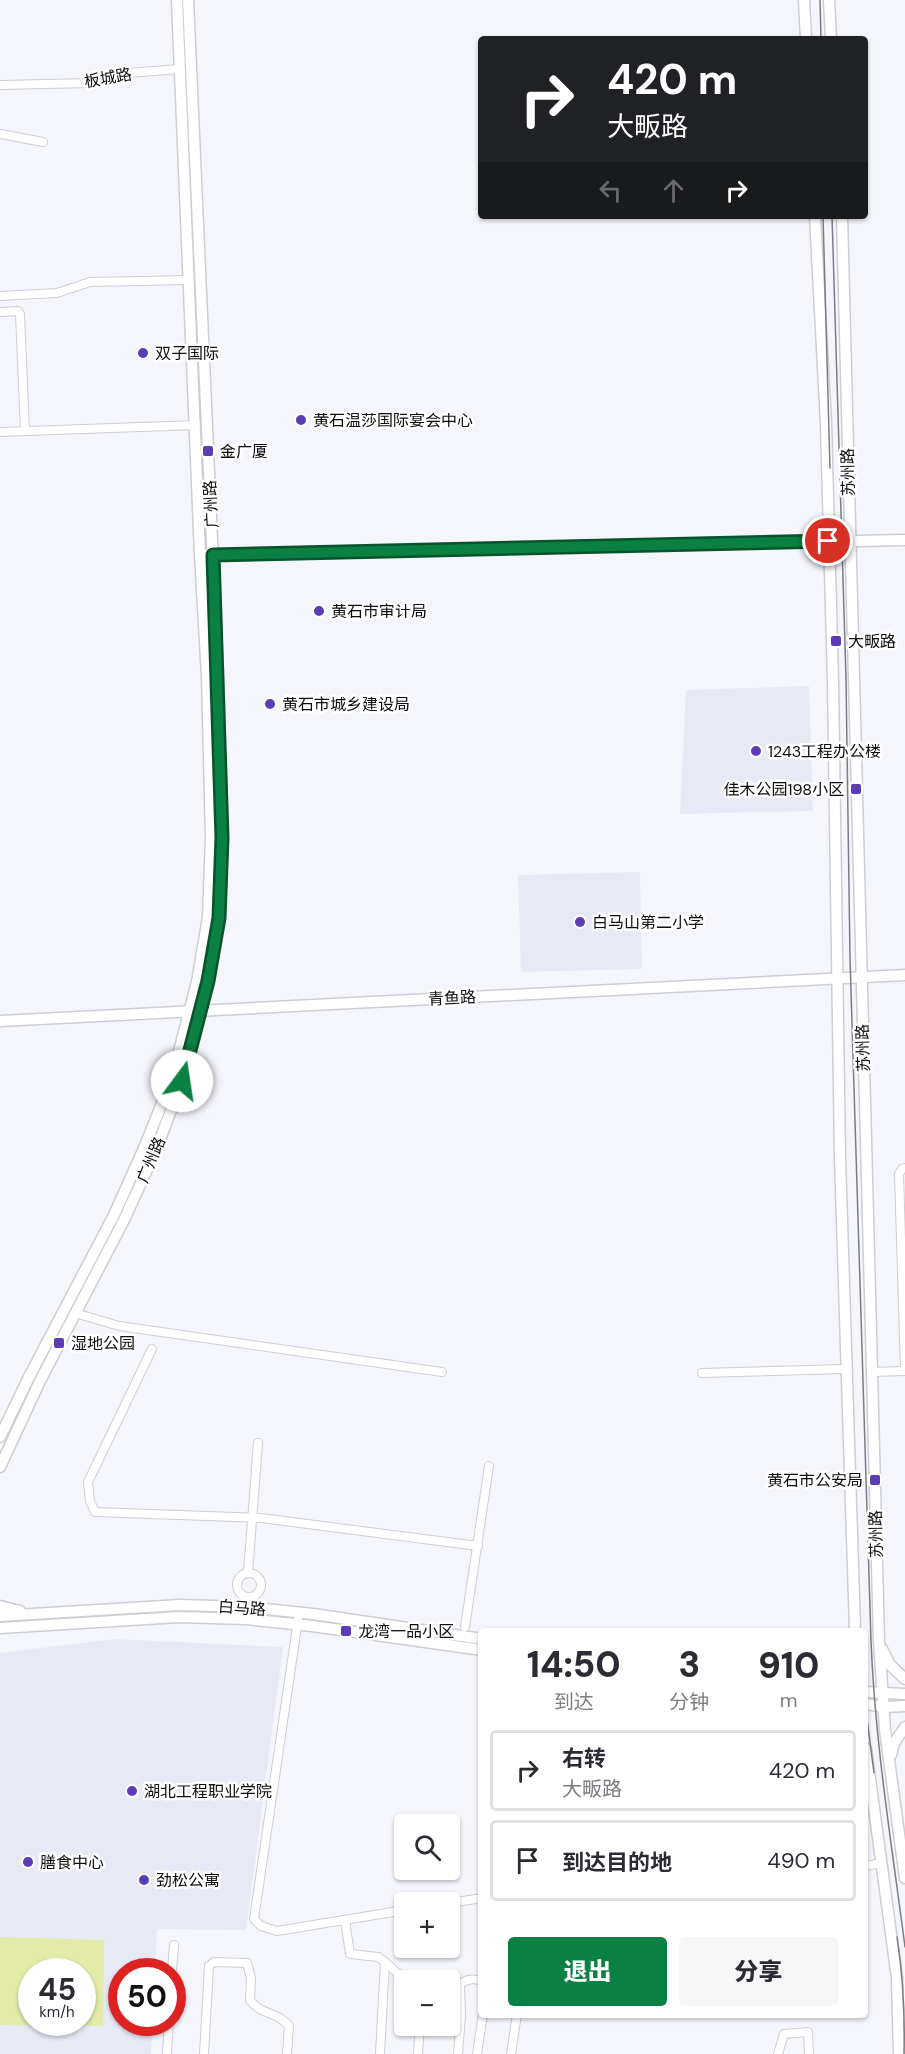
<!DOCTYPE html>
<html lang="zh">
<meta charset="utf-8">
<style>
body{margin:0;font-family:"DM Sans","Noto Sans SC",sans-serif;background:#f7f7f7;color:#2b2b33;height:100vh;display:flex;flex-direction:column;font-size:22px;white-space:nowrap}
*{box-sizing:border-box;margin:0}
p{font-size:20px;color:#7c7c81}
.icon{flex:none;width:33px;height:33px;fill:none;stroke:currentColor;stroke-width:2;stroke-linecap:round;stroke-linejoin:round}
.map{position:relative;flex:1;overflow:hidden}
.sheet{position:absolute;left:478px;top:1628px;width:390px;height:390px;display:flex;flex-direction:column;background:#fff;border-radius:6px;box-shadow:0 2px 4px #0004}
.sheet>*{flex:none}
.hud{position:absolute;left:478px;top:36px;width:390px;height:183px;border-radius:6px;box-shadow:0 2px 4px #0004;background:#202124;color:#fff;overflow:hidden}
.tools{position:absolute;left:394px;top:1814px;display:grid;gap:12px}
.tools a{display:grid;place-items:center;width:66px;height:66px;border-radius:6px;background:#fff;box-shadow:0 2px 4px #0004;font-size:30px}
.speed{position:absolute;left:18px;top:1958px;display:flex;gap:12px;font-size:30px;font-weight:700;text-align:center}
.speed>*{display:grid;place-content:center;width:78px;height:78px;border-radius:50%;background:#fff;box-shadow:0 2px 4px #0004;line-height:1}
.speed small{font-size:15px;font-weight:400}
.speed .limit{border:9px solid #d22;background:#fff;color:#111}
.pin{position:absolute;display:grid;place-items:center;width:51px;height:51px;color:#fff;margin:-26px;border:3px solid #fff;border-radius:50%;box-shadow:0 2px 6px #0007}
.me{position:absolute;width:66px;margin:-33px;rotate:14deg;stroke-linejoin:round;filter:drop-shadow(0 0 4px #0008)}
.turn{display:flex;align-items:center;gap:21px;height:126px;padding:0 30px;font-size:27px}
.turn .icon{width:78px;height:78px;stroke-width:2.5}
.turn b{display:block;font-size:42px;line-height:51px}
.lanes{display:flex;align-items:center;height:57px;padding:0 30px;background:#0003;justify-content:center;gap:30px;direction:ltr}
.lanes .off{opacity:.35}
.eta{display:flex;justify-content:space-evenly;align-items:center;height:102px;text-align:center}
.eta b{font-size:36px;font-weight:800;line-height:42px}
.button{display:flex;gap:12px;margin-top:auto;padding:12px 30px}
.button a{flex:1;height:69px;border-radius:6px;background:#0b8043;color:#fff;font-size:24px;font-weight:800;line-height:69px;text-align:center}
.button a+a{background:#f7f7f7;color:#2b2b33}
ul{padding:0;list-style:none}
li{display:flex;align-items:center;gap:18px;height:81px;margin:0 12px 9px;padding:0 18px;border:3px solid #e1e1e2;border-radius:6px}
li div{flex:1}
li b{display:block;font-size:22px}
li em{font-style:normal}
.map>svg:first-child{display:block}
</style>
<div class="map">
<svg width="905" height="2054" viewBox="0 0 905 2054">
<rect width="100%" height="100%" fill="#f5f6fc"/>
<!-- built -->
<g fill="#e7e9f5" fill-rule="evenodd">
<polygon points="809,686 813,811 680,814 686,690"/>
<polygon points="640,872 642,969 521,972 518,875"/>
<path d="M114 1639 283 1647 246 1930 157 1929 155 1971H122V2022H152L151 2054H0V1653ZM32 1971H82V2022H32Z"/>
</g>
<!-- green -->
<path fill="#e3eba9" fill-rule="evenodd" d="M0 1937 104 1940 103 2026 0 2025ZM32 1971H82V2022H32Z"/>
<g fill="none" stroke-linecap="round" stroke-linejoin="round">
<!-- street casing -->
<g stroke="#cdced3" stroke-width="10">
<g id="street">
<polyline points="0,85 92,83 104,75 179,69"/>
<polyline points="0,134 43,142"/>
<polyline points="0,296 57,293 90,282 189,280"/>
<polyline points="0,312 18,311 20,314 25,431"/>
<polyline points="0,432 196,425"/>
<polyline points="75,1313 119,1326 442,1372"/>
<polyline points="152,1349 88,1482 90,1501 95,1512 261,1518 478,1546"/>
<polyline points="905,1371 899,1174 902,1169 905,1168"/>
<polyline points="872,1372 905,1371"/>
<polyline points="702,1373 845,1369"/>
<polyline points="248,1573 258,1443"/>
<circle cx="249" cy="1585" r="12"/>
<polyline points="299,1613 254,1919 261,1926 277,1931 405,1910"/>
<polyline points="465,1627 489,1466"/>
<polyline points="866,1866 881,1863"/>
<polyline points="450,1903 482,1898"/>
<polyline points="345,1920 350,1954 378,1957 385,1962 380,2054"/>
<polyline points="385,1962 405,1980"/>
<polyline points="172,1971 174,1945"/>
<polyline points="167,2054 169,2022"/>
<path d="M204 2054 209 1966 214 1962 247 1963 251 1978 250 2000C262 2016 275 2010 289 2026L287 2054"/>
<polyline points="418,2054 420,2025"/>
<path d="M458 2054 461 2016 460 1984C467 1979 473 1978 482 1981"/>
<polyline points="477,2054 483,2014"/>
<polyline points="511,2054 517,2014"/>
<polyline points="778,2054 784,2034 808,2032 809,2054"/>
</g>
</g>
<!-- secondary casing -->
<g stroke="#cdced3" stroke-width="13">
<g id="secondary">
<polyline points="804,0 806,39"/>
<polyline points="829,0 831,39"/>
<polyline points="815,216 826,424 833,681 840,1158 855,1630"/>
<polyline points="842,216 879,1641 885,1730 905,1878"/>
<polyline points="206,555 905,540"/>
<polyline points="0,1021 905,975"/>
<polyline points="0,1437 30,1375 114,1215 145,1146 172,1078 197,982 208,917 211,838 207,676 200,555 177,0"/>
<polyline points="0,1467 40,1381 124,1220 156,1150 182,1081 208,981 219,918 222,838 218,675 188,0"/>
<polyline points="0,1606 20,1611"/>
<polyline points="0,1616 180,1605 247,1607 313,1614 482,1639"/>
<polyline points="0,1628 179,1617 246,1619 312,1626 482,1650"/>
<polyline points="882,1649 890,1665 905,1679"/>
<polyline points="866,1692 905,1694"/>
<polyline points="866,1704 884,1707 905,1706"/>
<polyline points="866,1749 897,1978 899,2054"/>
<polyline points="891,1755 894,1743 905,1727"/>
</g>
</g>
<!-- street -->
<use href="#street" stroke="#fff" stroke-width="8"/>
<!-- secondary -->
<use href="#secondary" stroke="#fff" stroke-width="10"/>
<!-- tram -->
<g stroke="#7c7d81" stroke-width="1.5">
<polyline points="820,0 821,39"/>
<polyline points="823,216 830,468"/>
<path d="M832 216 846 678 850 958 871 1641C875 1744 892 1846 905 1947"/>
<polyline points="866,1711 874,1773"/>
<path d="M897 1937C903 1976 905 2015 904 2054"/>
</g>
</g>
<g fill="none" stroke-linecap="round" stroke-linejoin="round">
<!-- route casing -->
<g stroke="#07532c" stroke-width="15">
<polyline id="route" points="182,1081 208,981 219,918 222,838 213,555 828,541"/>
</g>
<!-- route -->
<use href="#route" stroke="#0b8043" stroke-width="10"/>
</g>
<!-- markers -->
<g fill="#5a3db5" stroke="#fff" stroke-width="2">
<circle cx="143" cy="353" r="6"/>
<circle cx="301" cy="420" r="6"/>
<rect x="202" y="445" width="12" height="12" rx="3"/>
<circle cx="319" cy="611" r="6"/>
<rect x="830" y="635" width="12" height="12" rx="3"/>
<circle cx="270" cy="704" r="6"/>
<circle cx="756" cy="751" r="6"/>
<rect x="850" y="783" width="12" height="12" rx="3"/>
<circle cx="580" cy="922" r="6"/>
<rect x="53" y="1337" width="12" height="12" rx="3"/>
<rect x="869" y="1474" width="12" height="12" rx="3"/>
<rect x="340" y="1625" width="12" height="12" rx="3"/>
<circle cx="132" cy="1791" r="6"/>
<circle cx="28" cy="1862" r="6"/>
<circle cx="144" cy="1880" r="6"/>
</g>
<g text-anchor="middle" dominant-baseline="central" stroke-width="5" stroke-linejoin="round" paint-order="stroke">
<!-- street labels -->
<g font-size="16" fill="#0d0d0f" stroke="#fff">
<text transform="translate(108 78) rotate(-10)">板城路</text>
<text transform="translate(848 472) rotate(-91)">苏州路</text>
<text transform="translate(211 504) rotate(-93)">广州路</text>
<text transform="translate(452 998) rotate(-3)">青鱼路</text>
<text transform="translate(863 1048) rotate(-92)">苏州路</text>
<text transform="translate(151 1160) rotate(-67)">广州路</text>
<text transform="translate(876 1534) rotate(-91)">苏州路</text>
<text transform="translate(242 1608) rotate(4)">白马路</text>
</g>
<!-- poi labels -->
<g font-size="16" fill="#0d0d0f" stroke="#fff" text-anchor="start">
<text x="155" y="353">双子国际</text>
<text x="313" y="420">黄石温莎国际宴会中心</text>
<text x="220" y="451">金广厦</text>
<text x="331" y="611">黄石市审计局</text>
<text x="848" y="641">大畈路</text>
<text x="282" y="704">黄石市城乡建设局</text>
<text x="768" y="751">1243工程办公楼</text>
<text x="844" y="789" text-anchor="end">佳木公园198小区</text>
<text x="592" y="922">白马山第二小学</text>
<text x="71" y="1343">湿地公园</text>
<text x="863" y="1480" text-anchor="end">黄石市公安局</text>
<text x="358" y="1631">龙湾一品小区</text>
<text x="144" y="1791">湖北工程职业学院</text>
<text x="40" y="1862">膳食中心</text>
<text x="156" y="1880">劲松公寓</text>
</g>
</g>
</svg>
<div class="tools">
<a><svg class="icon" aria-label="search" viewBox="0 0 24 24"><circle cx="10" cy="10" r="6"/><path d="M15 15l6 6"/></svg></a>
<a>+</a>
<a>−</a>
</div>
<div class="speed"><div>45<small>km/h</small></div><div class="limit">50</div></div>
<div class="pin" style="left:828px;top:541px;background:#d93025"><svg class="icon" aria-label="arrive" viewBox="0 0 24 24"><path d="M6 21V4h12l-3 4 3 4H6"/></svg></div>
<svg class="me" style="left:182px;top:1081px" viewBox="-20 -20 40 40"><circle r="19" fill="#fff"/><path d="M0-13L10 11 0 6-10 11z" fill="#0b8043"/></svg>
<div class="hud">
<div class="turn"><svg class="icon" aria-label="right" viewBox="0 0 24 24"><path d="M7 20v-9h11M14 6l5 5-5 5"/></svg><div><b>420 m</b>大畈路</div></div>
<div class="lanes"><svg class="icon off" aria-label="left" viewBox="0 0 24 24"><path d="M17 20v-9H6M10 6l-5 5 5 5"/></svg><svg class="icon off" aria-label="ahead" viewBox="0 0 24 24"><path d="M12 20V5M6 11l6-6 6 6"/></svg><svg class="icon" aria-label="right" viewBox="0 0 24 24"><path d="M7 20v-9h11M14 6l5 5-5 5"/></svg></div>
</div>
<section class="sheet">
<div class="eta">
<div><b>14:50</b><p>到达</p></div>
<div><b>3</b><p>分钟</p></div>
<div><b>910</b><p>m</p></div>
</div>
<ul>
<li><svg class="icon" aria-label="right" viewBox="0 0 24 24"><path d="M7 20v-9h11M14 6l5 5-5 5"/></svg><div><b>右转</b><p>大畈路</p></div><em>420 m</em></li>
<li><svg class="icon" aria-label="arrive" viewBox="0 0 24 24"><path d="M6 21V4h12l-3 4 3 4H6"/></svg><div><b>到达目的地</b></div><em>490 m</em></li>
</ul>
<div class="button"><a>退出</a><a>分享</a></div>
</section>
</div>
